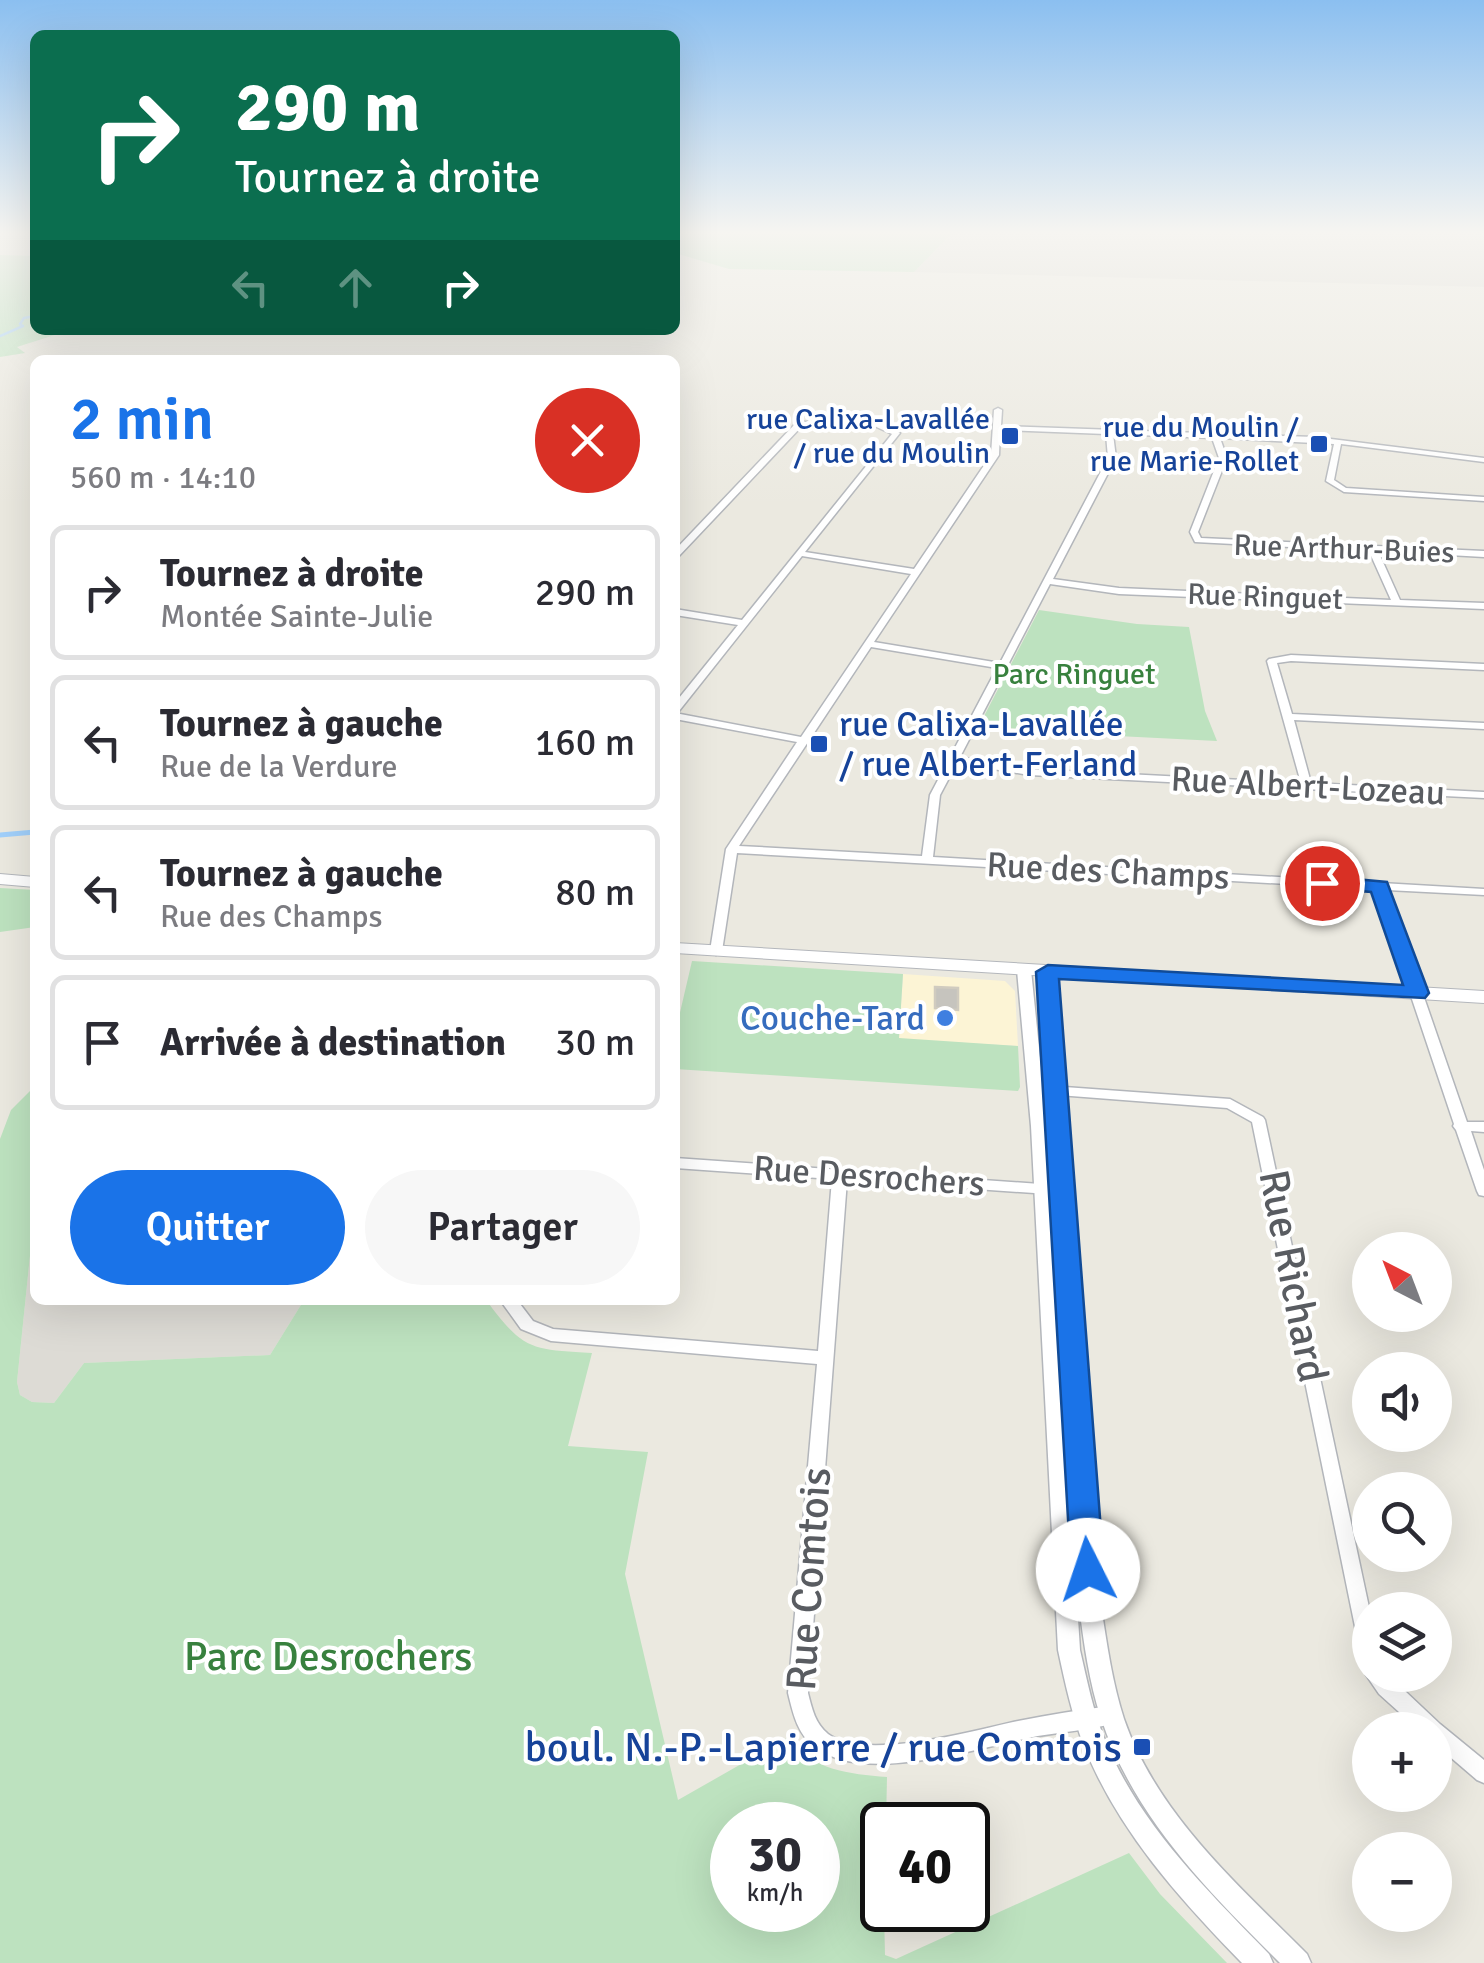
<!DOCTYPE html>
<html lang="fr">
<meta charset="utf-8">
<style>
body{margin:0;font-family:Signika,sans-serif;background:#f7f7f7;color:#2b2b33;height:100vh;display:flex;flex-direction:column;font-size:38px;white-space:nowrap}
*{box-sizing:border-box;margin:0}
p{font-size:32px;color:#7c7c81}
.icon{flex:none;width:55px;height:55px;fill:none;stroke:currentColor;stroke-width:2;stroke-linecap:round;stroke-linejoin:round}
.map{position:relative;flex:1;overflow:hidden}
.side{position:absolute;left:30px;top:355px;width:650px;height:950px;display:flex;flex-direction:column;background:#fff;border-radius:15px;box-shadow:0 10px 40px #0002}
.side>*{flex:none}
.guide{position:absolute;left:30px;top:30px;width:650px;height:305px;border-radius:15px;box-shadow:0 10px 40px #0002;background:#0b6e4f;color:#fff;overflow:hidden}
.needle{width:65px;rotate:318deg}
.tools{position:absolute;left:1352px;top:1232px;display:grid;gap:20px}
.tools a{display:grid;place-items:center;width:100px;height:100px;border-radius:50%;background:#fff;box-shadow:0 10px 40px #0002;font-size:50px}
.speed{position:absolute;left:710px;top:1802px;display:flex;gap:20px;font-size:50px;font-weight:700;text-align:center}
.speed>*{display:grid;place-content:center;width:130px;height:130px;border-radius:50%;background:#fff;box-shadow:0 10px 40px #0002;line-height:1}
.speed small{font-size:25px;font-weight:400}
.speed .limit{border:5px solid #111;border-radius:15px;background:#fff;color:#111}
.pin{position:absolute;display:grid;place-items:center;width:85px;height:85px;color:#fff;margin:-42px;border:5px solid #fff;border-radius:50%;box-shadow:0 2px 10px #0007}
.me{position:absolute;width:110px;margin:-55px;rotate:356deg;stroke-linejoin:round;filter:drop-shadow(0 0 8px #0008)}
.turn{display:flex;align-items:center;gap:35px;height:210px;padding:0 40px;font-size:45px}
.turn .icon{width:130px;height:130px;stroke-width:2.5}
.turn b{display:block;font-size:70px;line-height:85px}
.lanes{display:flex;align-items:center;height:95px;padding:0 40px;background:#0003;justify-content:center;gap:50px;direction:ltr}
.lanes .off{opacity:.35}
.round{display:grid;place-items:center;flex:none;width:105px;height:105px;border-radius:52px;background:#f7f7f7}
.head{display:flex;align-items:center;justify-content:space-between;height:170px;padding:0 40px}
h1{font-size:60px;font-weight:600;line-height:75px;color:#1a73e8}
.action{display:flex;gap:20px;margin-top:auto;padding:20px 40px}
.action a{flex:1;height:115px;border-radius:60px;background:#1a73e8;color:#fff;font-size:40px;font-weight:600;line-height:115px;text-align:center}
.action a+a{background:#f7f7f7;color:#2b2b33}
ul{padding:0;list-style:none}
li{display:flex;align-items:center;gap:30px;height:135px;margin:0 20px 15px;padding:0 20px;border:5px solid #e1e1e2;border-radius:15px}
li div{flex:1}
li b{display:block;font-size:38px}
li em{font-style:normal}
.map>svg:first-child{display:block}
</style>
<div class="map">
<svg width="1484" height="1963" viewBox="0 0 1484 1963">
<rect width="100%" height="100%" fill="#ebe9e0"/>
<!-- commercial -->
<polygon fill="#fcf4d5" points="903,974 1005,981 1015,991 1018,1046 899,1039"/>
<!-- industrial -->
<g fill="#dddbd5">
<polygon points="953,232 1484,232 1484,287 914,272"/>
<polygon points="35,1207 35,1300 304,1300 270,1355 84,1363 54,1403 32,1402 20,1395 17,1382"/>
</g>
<!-- green -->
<g fill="#bde2bf" fill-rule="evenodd">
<polygon points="675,232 953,232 914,272 729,269 675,253"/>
<polygon points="0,255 35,256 35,330 136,330 67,331 17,347 25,353 0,357"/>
<polygon points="1039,610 1137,624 1189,627 1205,711 1217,741 1038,732 980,724"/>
<polygon points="0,888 35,890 35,927 0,932"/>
<polygon points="692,961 903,974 899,1038 1018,1046 1020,1087 1018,1091 675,1069 675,1034"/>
<path d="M35 1086V1207L17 1382 20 1395 32 1402 54 1403 84 1363 270 1355 304 1300H486C524 1351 531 1349 592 1353L568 1446 648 1452 625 1574 678 1800 787 1738C812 1770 849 1774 887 1777L886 1825H882L885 1955 896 1959 1129 1853 1160 1894 1227 1963H0V1139L11 1110ZM818 1825V1910H732V1825Z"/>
</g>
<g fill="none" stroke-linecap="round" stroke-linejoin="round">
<!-- stream-far1 -->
<polyline stroke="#a1d0fb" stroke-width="2.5" points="0,336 23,326 20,324 24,318 35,316"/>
<!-- stream -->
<polyline stroke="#a1d0fb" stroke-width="5" points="0,835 35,832"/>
</g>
<!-- building -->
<polygon fill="#c6c4be" stroke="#d0cbbf" stroke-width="2.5" points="935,987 958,988 958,1010 935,1008"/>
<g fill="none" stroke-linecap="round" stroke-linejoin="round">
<!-- minor casing -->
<g stroke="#b3b6bb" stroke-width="3">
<g id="minor">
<path d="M998 408 1002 410 1001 426 1315 437 1484 458V462L1341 444 1334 480 1346 488 1484 497V501L1344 492 1326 481 1334 444 1220 438 1227 458 1198 532 1201 538 1484 551V557L1378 551 1400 600 1484 603V609L1119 594 1050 584 960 757 1029 769 1301 783 1267 661 1269 659 1291 655 1484 664V670L1291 661 1277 663 1292 714 1484 723V729L1294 720 1311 783 1484 792V798L1029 775 957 763 940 795 933 857 1484 889V895L1387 890 1467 1122H1484V1132L1471 1131 1484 1170V1196L1479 1195 1477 1191 1456 1130 1453 1126 1454 1124 1375 889 737 853 722 951 716 955 710 951 726 849 797 742 675 719V713L801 737 911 574 802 556 679 711 675 712V703L738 625 675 615V609L742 620 892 434 872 425 802 426 678 557 675 558V550L797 422 873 421 900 433 805 552 914 569 991 455 994 410ZM1000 430 1106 434 1108 458 1000 663 874 642 999 455ZM1113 434 1212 438 1219 458 1190 532 1195 542 1369 551 1391 600 1119 588 1053 579 1116 458ZM871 647 997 668 930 795 922 856 739 846Z"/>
<polygon points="1037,1085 1230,1099 1263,1117 1265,1120 1370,1612 1370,1665 1363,1662 1361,1656 1252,1122 1227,1108 1032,1093 1030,1090 1032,1087"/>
<path d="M675 1158 1068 1186 1070 1190 1068 1194 1063 1195 847 1180 808 1693C812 1709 815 1723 828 1734 865 1762 975 1730 1018 1721 1048 1715 1079 1710 1110 1706L1117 1708 1120 1715 1117 1722C1094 1730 1058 1732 1033 1737 977 1748 863 1785 815 1747 797 1734 793 1713 788 1693L817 1364 551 1341 521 1329 500 1300H517L533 1321 553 1329 818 1351 832 1179 675 1168Z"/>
<polygon points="1370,1668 1370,1675 1388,1675 1440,1724 1484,1760 1484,1783 1477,1780 1435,1744 1435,1730 1419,1730 1379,1694 1366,1675"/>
</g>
</g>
<!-- tertiary casing -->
<g stroke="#b3b6bb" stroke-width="3">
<g id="tertiary">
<path d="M1024 965 1031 970 1047 1126 1080 1650C1087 1680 1093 1711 1105 1740 1139 1824 1207 1890 1269 1954L1273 1963H1242C1179 1898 1118 1831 1084 1746 1072 1715 1065 1683 1058 1650L1031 1126 1017 970Z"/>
<path d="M1047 967 1054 972 1101 1606C1107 1644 1112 1682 1124 1719 1157 1814 1238 1885 1307 1954L1311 1963H1280C1208 1891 1134 1818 1101 1718 1089 1682 1084 1644 1079 1606L1040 972Z"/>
</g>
</g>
<!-- secondary casing -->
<g stroke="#b4b7bc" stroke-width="2">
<g id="secondary">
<polygon points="0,874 35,877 35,887 0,884"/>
<polygon points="675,943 1484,991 1484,1003 675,953"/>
</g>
</g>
<!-- minor -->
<use href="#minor" fill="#fff" fill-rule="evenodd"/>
<!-- tertiary -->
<use href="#tertiary" fill="#fff" fill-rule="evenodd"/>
<!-- secondary -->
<use href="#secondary" fill="#fff" fill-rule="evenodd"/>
</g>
<!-- sky -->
<linearGradient id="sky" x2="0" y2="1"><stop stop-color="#8bbff0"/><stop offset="0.46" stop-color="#f6f5f1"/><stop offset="1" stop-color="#f6f5f1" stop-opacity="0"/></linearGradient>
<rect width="1484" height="506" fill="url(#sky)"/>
<!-- route -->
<polygon fill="#1a73e8" stroke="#114b97" stroke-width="2.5" points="1322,876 1387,882 1429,993 1425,998 1059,979 1104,1570 1099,1580 1088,1585 1076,1580 1071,1570 1036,972 1048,965 1403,985 1371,892 1315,887 1311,883"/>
<!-- markers -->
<g fill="#1a4fb4" stroke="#fff" stroke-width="4">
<rect x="1000" y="426" width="20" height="20" rx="5"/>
<rect x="1309" y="434" width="20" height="20" rx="5"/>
<rect x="809" y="734" width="20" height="20" rx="5"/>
<rect x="1132" y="1737" width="20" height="20" rx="5"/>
</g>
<circle fill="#3f7fe0" stroke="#fff" stroke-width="4" cx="945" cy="1018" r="10"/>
<g text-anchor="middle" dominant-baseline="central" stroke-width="8" stroke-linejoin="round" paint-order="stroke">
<!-- far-transit labels -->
<g font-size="30" fill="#164399" stroke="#fff" text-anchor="end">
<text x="990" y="419">rue Calixa-Lavallée<tspan x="990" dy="34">/ rue du Moulin</tspan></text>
<text x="1299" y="427">rue du Moulin /<tspan x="1299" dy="34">rue Marie-Rollet</tspan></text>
</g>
<!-- far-street labels -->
<g font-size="30" fill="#595c61" stroke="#fff">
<text transform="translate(1344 549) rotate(2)">Rue Arthur-Buies</text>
<text transform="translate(1265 597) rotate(2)">Rue Ringuet</text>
</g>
<!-- far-park labels -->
<g font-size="30" fill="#38813e" stroke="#fff">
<text x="1074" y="674">Parc Ringuet</text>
</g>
<!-- transit labels -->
<g font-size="35" fill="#164399" stroke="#fff" text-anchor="start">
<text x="839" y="724">rue Calixa-Lavallée<tspan x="839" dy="40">/ rue Albert-Ferland</tspan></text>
</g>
<!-- street labels -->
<g font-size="35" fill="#595c61" stroke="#fff">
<text transform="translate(1308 786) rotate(3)">Rue Albert-Lozeau</text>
<text transform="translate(1108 871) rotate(3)">Rue des Champs</text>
<text transform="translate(869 1176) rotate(4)">Rue Desrochers</text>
</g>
<!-- shop labels -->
<g font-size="35" fill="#366cbe" stroke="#fff" text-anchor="end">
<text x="925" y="1018">Couche-Tard</text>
</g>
<!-- near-street labels -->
<g font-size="42" fill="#595c61" stroke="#fff">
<text transform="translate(1293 1276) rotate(79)">Rue Richard</text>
<text transform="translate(809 1579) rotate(-86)">Rue Comtois</text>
</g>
<!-- near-park labels -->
<g font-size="42" fill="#38813e" stroke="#fff">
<text x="328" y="1656">Parc Desrochers</text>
</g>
<!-- near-transit labels -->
<g font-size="42" fill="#164399" stroke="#fff" text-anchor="end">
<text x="1122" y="1747">boul. N.-P.-Lapierre / rue Comtois</text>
</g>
</g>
</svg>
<div class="tools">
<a><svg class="needle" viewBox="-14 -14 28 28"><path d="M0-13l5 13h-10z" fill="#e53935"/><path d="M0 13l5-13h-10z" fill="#7c7c81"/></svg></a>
<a><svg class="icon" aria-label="sound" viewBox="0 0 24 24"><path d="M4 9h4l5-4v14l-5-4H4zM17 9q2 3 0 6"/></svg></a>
<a><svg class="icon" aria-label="search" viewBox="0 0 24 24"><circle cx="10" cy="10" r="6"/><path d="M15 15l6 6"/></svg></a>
<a><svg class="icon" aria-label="layers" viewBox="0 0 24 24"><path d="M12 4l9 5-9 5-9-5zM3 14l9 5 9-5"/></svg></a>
<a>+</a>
<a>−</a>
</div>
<div class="speed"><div>30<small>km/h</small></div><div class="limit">40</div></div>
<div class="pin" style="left:1322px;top:883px;background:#d93025"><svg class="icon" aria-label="arrive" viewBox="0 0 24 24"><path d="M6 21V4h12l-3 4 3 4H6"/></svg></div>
<svg class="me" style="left:1088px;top:1570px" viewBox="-20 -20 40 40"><circle r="19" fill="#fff"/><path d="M0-13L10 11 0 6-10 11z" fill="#1a73e8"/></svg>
<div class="guide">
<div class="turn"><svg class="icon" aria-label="right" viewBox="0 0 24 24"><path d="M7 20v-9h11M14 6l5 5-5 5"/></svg><div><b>290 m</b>Tournez à droite</div></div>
<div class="lanes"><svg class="icon off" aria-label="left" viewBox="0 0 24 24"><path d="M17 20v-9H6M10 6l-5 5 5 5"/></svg><svg class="icon off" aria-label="ahead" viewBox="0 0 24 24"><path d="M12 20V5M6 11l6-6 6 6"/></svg><svg class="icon" aria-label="right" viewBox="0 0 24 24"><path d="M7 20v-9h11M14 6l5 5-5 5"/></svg></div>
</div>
<section class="side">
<div class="head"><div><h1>2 min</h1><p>560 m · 14:10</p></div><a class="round" style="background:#d93025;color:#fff"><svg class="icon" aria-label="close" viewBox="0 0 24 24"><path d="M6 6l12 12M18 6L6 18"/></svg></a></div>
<ul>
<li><svg class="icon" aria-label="right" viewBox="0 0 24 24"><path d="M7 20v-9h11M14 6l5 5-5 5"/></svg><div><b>Tournez à droite</b><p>Montée Sainte-Julie</p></div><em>290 m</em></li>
<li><svg class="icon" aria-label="left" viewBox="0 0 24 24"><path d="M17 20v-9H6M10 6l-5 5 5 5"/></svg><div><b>Tournez à gauche</b><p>Rue de la Verdure</p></div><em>160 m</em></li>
<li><svg class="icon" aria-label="left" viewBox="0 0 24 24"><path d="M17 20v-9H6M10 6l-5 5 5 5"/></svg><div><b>Tournez à gauche</b><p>Rue des Champs</p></div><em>80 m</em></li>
<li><svg class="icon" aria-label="arrive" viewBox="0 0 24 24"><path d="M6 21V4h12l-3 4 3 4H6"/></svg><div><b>Arrivée à destination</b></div><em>30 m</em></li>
</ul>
<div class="action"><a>Quitter</a><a>Partager</a></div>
</section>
</div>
